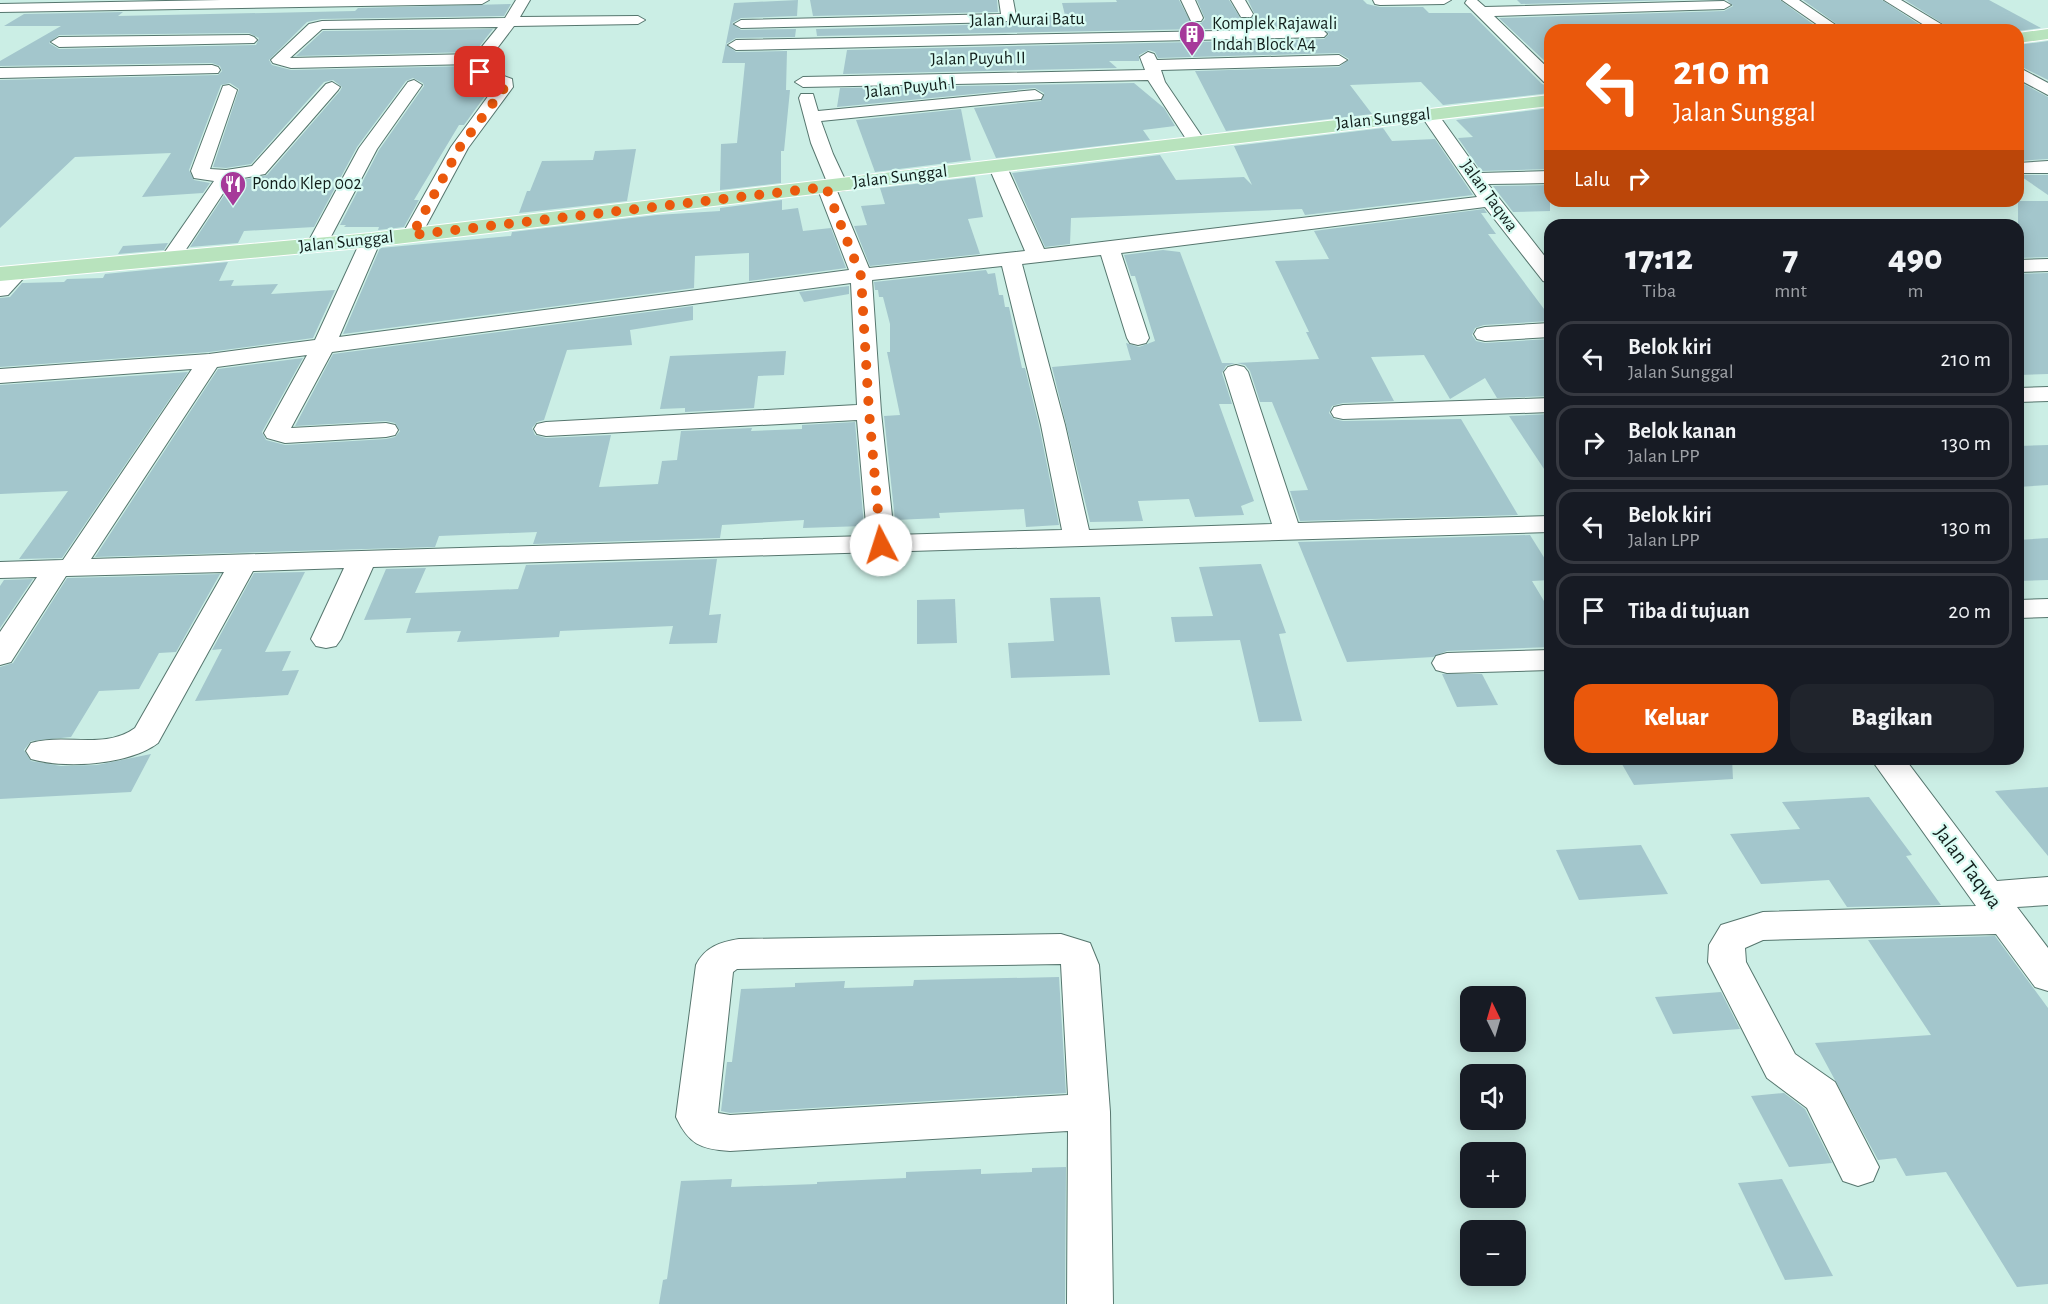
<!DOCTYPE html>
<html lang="id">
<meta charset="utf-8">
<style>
body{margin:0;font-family:"Alegreya Sans",sans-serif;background:#20242c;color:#f1f3f6;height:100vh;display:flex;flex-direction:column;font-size:22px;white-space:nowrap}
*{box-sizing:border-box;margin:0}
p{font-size:20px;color:#9ea1a6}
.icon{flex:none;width:33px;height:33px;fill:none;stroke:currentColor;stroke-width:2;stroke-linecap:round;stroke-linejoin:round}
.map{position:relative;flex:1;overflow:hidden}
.panel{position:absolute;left:1544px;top:219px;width:480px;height:546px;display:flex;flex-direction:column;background:#171b24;border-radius:18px;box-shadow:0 3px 15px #0003}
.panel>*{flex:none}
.banner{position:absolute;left:1544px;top:24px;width:480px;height:183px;border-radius:18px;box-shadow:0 3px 15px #0003;background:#ea580c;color:#fff;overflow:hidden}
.needle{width:39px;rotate:355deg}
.tools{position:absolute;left:1460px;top:986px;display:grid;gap:12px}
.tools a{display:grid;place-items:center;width:66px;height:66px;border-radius:12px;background:#171b24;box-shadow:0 3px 15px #0003;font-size:30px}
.pin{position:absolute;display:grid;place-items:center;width:51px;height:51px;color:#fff;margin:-26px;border-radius:12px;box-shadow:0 3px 9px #0006}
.me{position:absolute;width:66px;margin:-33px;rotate:355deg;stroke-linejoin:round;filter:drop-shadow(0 0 4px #0008)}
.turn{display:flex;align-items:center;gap:21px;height:126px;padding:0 30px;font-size:27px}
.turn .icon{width:78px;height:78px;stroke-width:2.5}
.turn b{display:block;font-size:42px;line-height:51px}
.then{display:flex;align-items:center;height:57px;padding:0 30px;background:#0003;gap:12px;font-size:22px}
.eta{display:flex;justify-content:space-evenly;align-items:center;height:102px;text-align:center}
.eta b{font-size:36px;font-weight:800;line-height:42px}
.action{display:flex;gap:12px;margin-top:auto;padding:12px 30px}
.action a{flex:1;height:69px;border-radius:18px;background:#ea580c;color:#fff;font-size:24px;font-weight:800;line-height:69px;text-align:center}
.action a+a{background:#20242c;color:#f1f3f6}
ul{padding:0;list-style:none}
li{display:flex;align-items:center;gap:18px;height:75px;margin:0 12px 9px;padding:0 18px;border:3px solid #363941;border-radius:18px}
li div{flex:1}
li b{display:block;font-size:22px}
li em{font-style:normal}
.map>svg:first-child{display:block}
</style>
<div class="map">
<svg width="2048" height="1304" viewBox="0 0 2048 1304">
<rect width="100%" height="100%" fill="#cbeee5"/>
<!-- building -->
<g fill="#a3c6cc" fill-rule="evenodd">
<polygon points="798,0 797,16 741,18 732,23 741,30 796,29 795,37 736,38 726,44 736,52 787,51 786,90 790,90 784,151 781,151 781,183 720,190 721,144 737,143 745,63 722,63 734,3"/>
<polygon points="810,0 997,0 998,12 813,16"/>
<polygon points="1116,0 1179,0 1191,23 1201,23 1205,19 1197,0 1229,0 1241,19 1251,19 1255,15 1248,0 1363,0 1367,4 1380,7 1423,7 1429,13 1471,13 1542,84 1550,86 1550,93 1443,105 1421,82 1350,85 1372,114 1226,131 1195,71 1339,67 1349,59 1339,53 1158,58 1155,52 1149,50 1139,55 1139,61 1109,61 1117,68 843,74 847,50 1324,39 1329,34 1319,27 817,36 816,29 1003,24 1015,21 1018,16 1065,15 1062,3 1117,2"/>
<polygon points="1517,0 1674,0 1521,4"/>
<polygon points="1727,0 1780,0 1821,30 1664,30 1660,28 1550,30 1550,66 1499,18 1724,11 1733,6"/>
<polygon points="1803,0 1882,0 1928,30 1845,30"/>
<polygon points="1905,0 1989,0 2041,28 2018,31 1953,30"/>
<path d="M511 4 504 16 321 19 307 22 269 60 272 65 291 70 471 66 474 76 471 81 479 80 493 85 464 125H459L414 200H419L404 227 378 230 379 227H344L346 225H340L379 150 424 86 423 83 413 78 406 81 357 147 314 227 244 231 238 243 190 247 233 182 267 175 340 91 342 87 333 80 324 82 251 164 226 168 213 167 239 89 230 83 221 85 189 170 194 180 210 183 203 193 142 197 171 153 75 157 0 228V80L218 75 222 71 220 66 212 63 0 66V61L61 26H4L24 14 123 12 118 16 355 11 358 8ZM249 33 259 38 256 45 59 49 49 43 59 35Z"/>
<polygon points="493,29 475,52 296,56 323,31"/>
<polygon points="2048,41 2048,80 2018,65 2018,45"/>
<polygon points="2018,81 2048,97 2048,159 2018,161"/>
<polygon points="1134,83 1164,108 1175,126 1143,130 1150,140 996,158 974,108 1041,101 1044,93 1035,88 837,107 840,88"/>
<polygon points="1550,108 1550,169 1481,171 1458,138 1473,137 1456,120"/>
<polygon points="961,109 971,160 875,172 856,120"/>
<polygon points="1383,128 1392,141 1435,139 1473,195 1305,215 1302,209 1071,218 1070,244 1045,247 1012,173 1160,155 1176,180 1244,177 1252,185 1234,146"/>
<polygon points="636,149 627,201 519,213 527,191 530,191 542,161 593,160 595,151"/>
<polygon points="2019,175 2048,175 2048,195"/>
<polygon points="975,177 983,217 968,219 980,254 870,266 854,226 867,225 861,206 885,204 880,188"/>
<polygon points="1550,185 1550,211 1513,212 1493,186"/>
<polygon points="782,200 782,210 798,208 803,231 831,228 846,268 749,281 749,253 695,256 694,288 343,334 380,248 511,236 512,232 657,215 720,211 720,208"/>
<polygon points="2018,201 2048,201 2048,257 2018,258"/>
<polygon points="1484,209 1487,213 1481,213 1496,234 1488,234 1550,317 1550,321 1484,325 1475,328 1472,335 1476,341 1485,343 1550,339 1550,396 1497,398 1485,378 1450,399 1424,355 1371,357 1394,401 1343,403 1332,406 1329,413 1334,419 1343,421 1461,419 1518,515 1300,521 1290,491 1308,490 1272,402 1260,402 1250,371 1245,365 1237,363 1319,359 1306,332 1309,332 1275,261 1329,259 1314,231"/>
<polygon points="168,243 164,250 118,254 123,246"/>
<polygon points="1163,250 1180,252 1222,363 1235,363 1226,366 1222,373 1232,404 1219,404 1254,501 1241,506 1244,515 1195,517 1189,499 1138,501 1143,521 1090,522 1052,367 1131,360 1126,343 1139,347 1155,341 1135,276 1131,276 1124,255"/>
<polygon points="228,262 219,281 234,280 231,286 278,284 271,294 335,290 313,338 209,352 0,367 0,298 10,297 22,283 64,282 67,279 103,278 105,274"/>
<polygon points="986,270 988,274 995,273 999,295 1003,295 1005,307 1009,307 1022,368 1025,368 1039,425 1059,525 1026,527 1024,509 939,513 940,518 895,520 884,416 900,415 887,352 890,352 890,324 883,297 879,297 878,290 875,290 874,282"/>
<polygon points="2048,273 2048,374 2018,375 2018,274"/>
<polygon points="849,286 849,294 804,302 799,292"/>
<polygon points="693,306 693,320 630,330 632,345 567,350 544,420 537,422 532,428 535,435 546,438 611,435 599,487 658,484 662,461 677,460 681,431 752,428 751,431 802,429 802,425 855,422 864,526 803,528 804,520 722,525 720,538 533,544 537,532 439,536 435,547 95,557 218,369 303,358 262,432 266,440 285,445 386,439 395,437 400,431 395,423 386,421 295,426 333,354"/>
<polygon points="786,351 784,375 758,376 754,408 685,412 685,408 660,409 670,356"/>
<polygon points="188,372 62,558 19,559 68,491 0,494 0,385"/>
<polygon points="1550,414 1550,478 1509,416"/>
<polygon points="2048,445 2048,485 2018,487 2018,446"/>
<polygon points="1530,535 1550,567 1550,580 1532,581 1550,611 1550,647 1447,651 1433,657 1347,662 1298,542"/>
<polygon points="2048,538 2048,580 2018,581 2018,540"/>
<polygon points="717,559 709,615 721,614 717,643 669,644 673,626 560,631 559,637 457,642 461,631 406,633 411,618 364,620 386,569 426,568 415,593 518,589 526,565"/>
<polygon points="1261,564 1286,633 1279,634 1302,721 1259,722 1240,640 1175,642 1171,617 1213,616 1199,567"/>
<polygon points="305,572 265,652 291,651 282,671 299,670 288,695 195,701 222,649 212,650 254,573"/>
<polygon points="220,574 176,652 159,653 139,689 99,691 71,737 31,741 24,750 31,761 61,766 97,765 151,754 131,792 0,799 0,667 13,663 67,578"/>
<polygon points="33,579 0,628 0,586 4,580"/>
<polygon points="1100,597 1110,675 1011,678 1008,643 1054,641 1050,598"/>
<polygon points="955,599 957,643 917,644 917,600"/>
<polygon points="1442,674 1482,674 1498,705 1457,707"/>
<polygon points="1619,759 1732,759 1733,779 1634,785"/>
<polygon points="2048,787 2048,856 1995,791"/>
<polygon points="1869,797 1912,855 1906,856 1941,905 1847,907 1829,880 1761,884 1730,834 1800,829 1782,802"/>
<polygon points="1641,845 1668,894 1579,900 1556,850"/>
<polygon points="1995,936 2048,1008 2048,1284 2017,1287 1946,1172 1906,1176 1896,1158 1878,1160 1815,1043 1931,1035 1868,940"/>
<polygon points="1059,977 1066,1093 730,1113 721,1111 727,1062 732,1062 741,989 795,987 795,983 845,981 844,988 913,986 914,980"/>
<polygon points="1721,992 1740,1029 1673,1034 1655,997"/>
<polygon points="1784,1093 1805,1109 1832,1163 1789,1167 1751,1096"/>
<polygon points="1066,1167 1065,1304 659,1304 663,1280 667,1279 681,1181 732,1179 731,1187 817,1184 817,1182 906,1178 906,1172 981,1169 981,1174 1032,1172 1032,1168"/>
<polygon points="1782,1179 1833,1276 1785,1280 1738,1183"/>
</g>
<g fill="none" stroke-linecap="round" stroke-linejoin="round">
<!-- minor casing -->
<g stroke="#56766e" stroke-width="2">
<g id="minor">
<polygon points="221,0 489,0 482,4 0,12 0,4"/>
<path d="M516 0H530L520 17 638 16 645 20 638 24 514 26 489 59 488 70 512 79 513 87 468 148 419 239H405L402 235 451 147 497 84C485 80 471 79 473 64L291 68 273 63 271 60 309 24 322 21 505 18ZM498 27 476 54 290 58 322 29Z"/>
<polygon points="999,0 1013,0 1016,16 1014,19 1003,22 741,28 734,24 741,20 1001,14"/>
<polygon points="1181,0 1195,0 1203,18 1201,21 1191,21"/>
<polygon points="1231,0 1245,0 1253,14 1251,17 1241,17"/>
<polygon points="1373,0 1451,0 1444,4 1380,5 1375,4"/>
<polygon points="1467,0 1477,0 1485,7 1724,1 1731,5 1724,9 1494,16 1550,70 1550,84 1544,82 1465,3"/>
<polygon points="1782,0 1799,0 1843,30 1825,30"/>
<polygon points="1884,0 1901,0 1951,30 1932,30"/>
<polygon points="1319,29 1324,31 1327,34 1324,37 736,50 728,45 736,40"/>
<polygon points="249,35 254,37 257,40 254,43 59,47 51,42 59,37"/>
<polygon points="1148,52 1154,54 1157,60 1339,55 1347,60 1339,65 1161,70 1165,82 1205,141 1202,145 1190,145 1148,80 803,87 795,82 803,77 1145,70 1140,57"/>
<polygon points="212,65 218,67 220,70 218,73 0,78 0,68"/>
<polygon points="2018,67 2048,83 2048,95 2018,79"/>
<polygon points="414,80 422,85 377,149 326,246 323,250 309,250 306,246 359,148 408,82"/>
<polygon points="332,82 340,87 338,90 265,174 232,180 177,263 170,265 163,263 160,259 214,181 194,178 191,171 223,86 229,85 237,90 210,169 226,170 252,166 326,84"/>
<path d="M1035 90 1043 95 1041 99 821 121 833 154 848 186 846 190 837 191 869 268 1025 251 988 165 991 161H1003L1006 165 1044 249 1477 197 1420 114 1423 110H1435L1480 173 1550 171V183L1488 184 1550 263V283L1543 281 1485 207 1121 253 1149 338 1146 343 1138 345 1130 343 1127 338 1101 255 1022 264 1065 425 1089 530 1272 524 1224 372 1228 367 1236 365 1244 367 1248 372 1298 523 1550 516V532L373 567 341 639 336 646 326 648 316 646 311 639 344 568 253 571 158 743C129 765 65 769 31 759L26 751 31 743C65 733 105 750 135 728L224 572 66 576 11 662 0 665V632L37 577 0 578V562L63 560 192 369 0 383V369L209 354 315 340 361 240 364 236H378L381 240 339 337 849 270 817 187 819 183 827 182 811 143 799 98 801 94H813L818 111ZM1002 266 1041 425 1062 530 894 535 881 412 872 280ZM851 283 857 405 546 422 537 424 534 429 537 434 546 436 857 420 867 536 91 559 217 367 307 355 264 433 267 438 285 443 386 437 395 435 398 430 395 425 386 423 291 428 332 352Z"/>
<polygon points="2048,161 2048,173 2018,173 2018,163"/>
<polygon points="2048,259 2048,271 2018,272 2018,260"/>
<polygon points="19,266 26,268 29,272 8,295 0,296 0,278 12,268"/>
<polygon points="1550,323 1550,337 1485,341 1477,339 1474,334 1477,329 1485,327"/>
<polygon points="2048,387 2048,401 2018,402 2018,388"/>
<polygon points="1550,398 1550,412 1343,419 1334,417 1331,412 1334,407 1343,405"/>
<polygon points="2048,599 2048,617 2018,618 2018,600"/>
<polygon points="1550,650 1550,670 1447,673 1436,670 1432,663 1436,656 1447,653"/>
<polygon points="1871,759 1905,759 1997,881 2048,877 2048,905 2017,907 2048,948 2048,991 2035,987 1996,934 1763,940 1745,948 1746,962 1795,1054 1835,1082 1879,1167 1873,1181 1858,1186 1843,1181 1807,1108 1767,1078 1708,962 1709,945 1721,925 1763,912 1976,906"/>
<path d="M1061 934 1090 943 1099 965 1110 1112 1113 1304H1067L1068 1131 730 1151C700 1149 689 1144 676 1117L696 965C705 947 720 942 739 939ZM1061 964 1068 1095 730 1115 718 1113 733 972 737 969Z"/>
</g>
</g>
<!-- primary casing -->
<g stroke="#fff" stroke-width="2">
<g id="primary">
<polygon points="2048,29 2048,39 2018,43 2018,33"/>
<polygon points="1550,95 1550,106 371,247 0,281 0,267 371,233"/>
</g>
</g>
<!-- minor -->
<use href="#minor" fill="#fff" fill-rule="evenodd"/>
<!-- primary -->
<use href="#primary" fill="#b8e3bd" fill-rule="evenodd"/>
</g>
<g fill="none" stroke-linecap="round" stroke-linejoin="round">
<!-- route -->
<polyline stroke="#ea580c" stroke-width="10" stroke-dasharray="0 18" points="480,72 502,79 506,82 505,87 460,147 412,235 826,187 861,276 869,412 881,545"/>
</g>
<!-- icons -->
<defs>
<g id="building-pin" transform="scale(1.35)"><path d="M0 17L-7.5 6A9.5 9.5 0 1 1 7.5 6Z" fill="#a63a9a" stroke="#d8fbf2"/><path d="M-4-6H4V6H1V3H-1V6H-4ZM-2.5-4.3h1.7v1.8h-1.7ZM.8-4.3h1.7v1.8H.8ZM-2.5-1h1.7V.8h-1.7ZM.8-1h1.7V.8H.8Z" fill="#fff"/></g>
<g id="restaurant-pin" transform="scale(1.35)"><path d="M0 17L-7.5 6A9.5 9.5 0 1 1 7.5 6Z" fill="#a63a9a" stroke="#d8fbf2"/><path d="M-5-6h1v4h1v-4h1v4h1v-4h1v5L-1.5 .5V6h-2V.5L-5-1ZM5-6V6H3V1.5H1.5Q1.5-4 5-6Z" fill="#fff"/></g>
</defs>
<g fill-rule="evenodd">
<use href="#building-pin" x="1192" y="34"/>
<use href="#restaurant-pin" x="233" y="184"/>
</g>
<g text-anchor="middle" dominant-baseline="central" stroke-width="4.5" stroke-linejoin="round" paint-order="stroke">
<!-- far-street labels -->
<g font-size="18" fill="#111e1b" stroke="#d8fbf2">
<text transform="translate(1027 20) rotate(-1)">Jalan Murai Batu</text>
<text transform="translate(978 59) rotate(-1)">Jalan Puyuh II</text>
<text transform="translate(910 88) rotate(-6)">Jalan Puyuh I</text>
<text transform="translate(1383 119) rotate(-6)">Jalan Sunggal</text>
<text transform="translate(900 177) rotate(-7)">Jalan Sunggal</text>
<text transform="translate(1489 196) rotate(54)">Jalan Taqwa</text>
<text transform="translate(346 242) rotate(-6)">Jalan Sunggal</text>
</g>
<!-- far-poi labels -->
<g font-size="18" fill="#111e1b" stroke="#d8fbf2" text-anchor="start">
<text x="1212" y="24">Komplek Rajawali<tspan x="1212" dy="21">Indah Block A4</tspan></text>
<text x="252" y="184">Pondo Klep 002</text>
</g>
<!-- street labels -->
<g font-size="21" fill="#111e1b" stroke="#d8fbf2">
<text transform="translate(1968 867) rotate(53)">Jalan Taqwa</text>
</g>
</g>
</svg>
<div class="tools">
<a><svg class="needle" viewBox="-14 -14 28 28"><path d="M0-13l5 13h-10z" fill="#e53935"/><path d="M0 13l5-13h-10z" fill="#9ea1a6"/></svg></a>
<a><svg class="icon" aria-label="sound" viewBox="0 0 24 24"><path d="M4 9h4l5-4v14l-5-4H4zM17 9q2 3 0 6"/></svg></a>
<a>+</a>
<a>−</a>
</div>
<div class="pin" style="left:480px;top:72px;background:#d93025"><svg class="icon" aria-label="arrive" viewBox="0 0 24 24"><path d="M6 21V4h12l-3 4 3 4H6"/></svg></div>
<svg class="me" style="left:881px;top:545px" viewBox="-20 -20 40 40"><circle r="19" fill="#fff"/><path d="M0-13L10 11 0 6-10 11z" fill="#ea580c"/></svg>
<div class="banner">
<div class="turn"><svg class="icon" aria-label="left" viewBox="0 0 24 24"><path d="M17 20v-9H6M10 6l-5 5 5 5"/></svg><div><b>210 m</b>Jalan Sunggal</div></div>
<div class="then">Lalu<svg class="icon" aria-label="right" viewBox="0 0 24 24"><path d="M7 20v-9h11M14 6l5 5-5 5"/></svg></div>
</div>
<section class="panel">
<div class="eta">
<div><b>17:12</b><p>Tiba</p></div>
<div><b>7</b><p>mnt</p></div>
<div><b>490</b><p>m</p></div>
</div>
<ul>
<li><svg class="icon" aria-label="left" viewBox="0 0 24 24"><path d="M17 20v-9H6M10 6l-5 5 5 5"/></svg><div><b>Belok kiri</b><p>Jalan Sunggal</p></div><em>210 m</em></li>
<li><svg class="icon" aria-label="right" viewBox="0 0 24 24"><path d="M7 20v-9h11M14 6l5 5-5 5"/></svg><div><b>Belok kanan</b><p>Jalan LPP</p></div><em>130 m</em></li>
<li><svg class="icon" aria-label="left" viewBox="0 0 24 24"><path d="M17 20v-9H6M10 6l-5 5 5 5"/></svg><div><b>Belok kiri</b><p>Jalan LPP</p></div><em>130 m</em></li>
<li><svg class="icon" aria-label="arrive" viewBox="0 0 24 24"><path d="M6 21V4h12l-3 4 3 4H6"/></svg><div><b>Tiba di tujuan</b></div><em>20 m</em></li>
</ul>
<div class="action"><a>Keluar</a><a>Bagikan</a></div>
</section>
</div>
